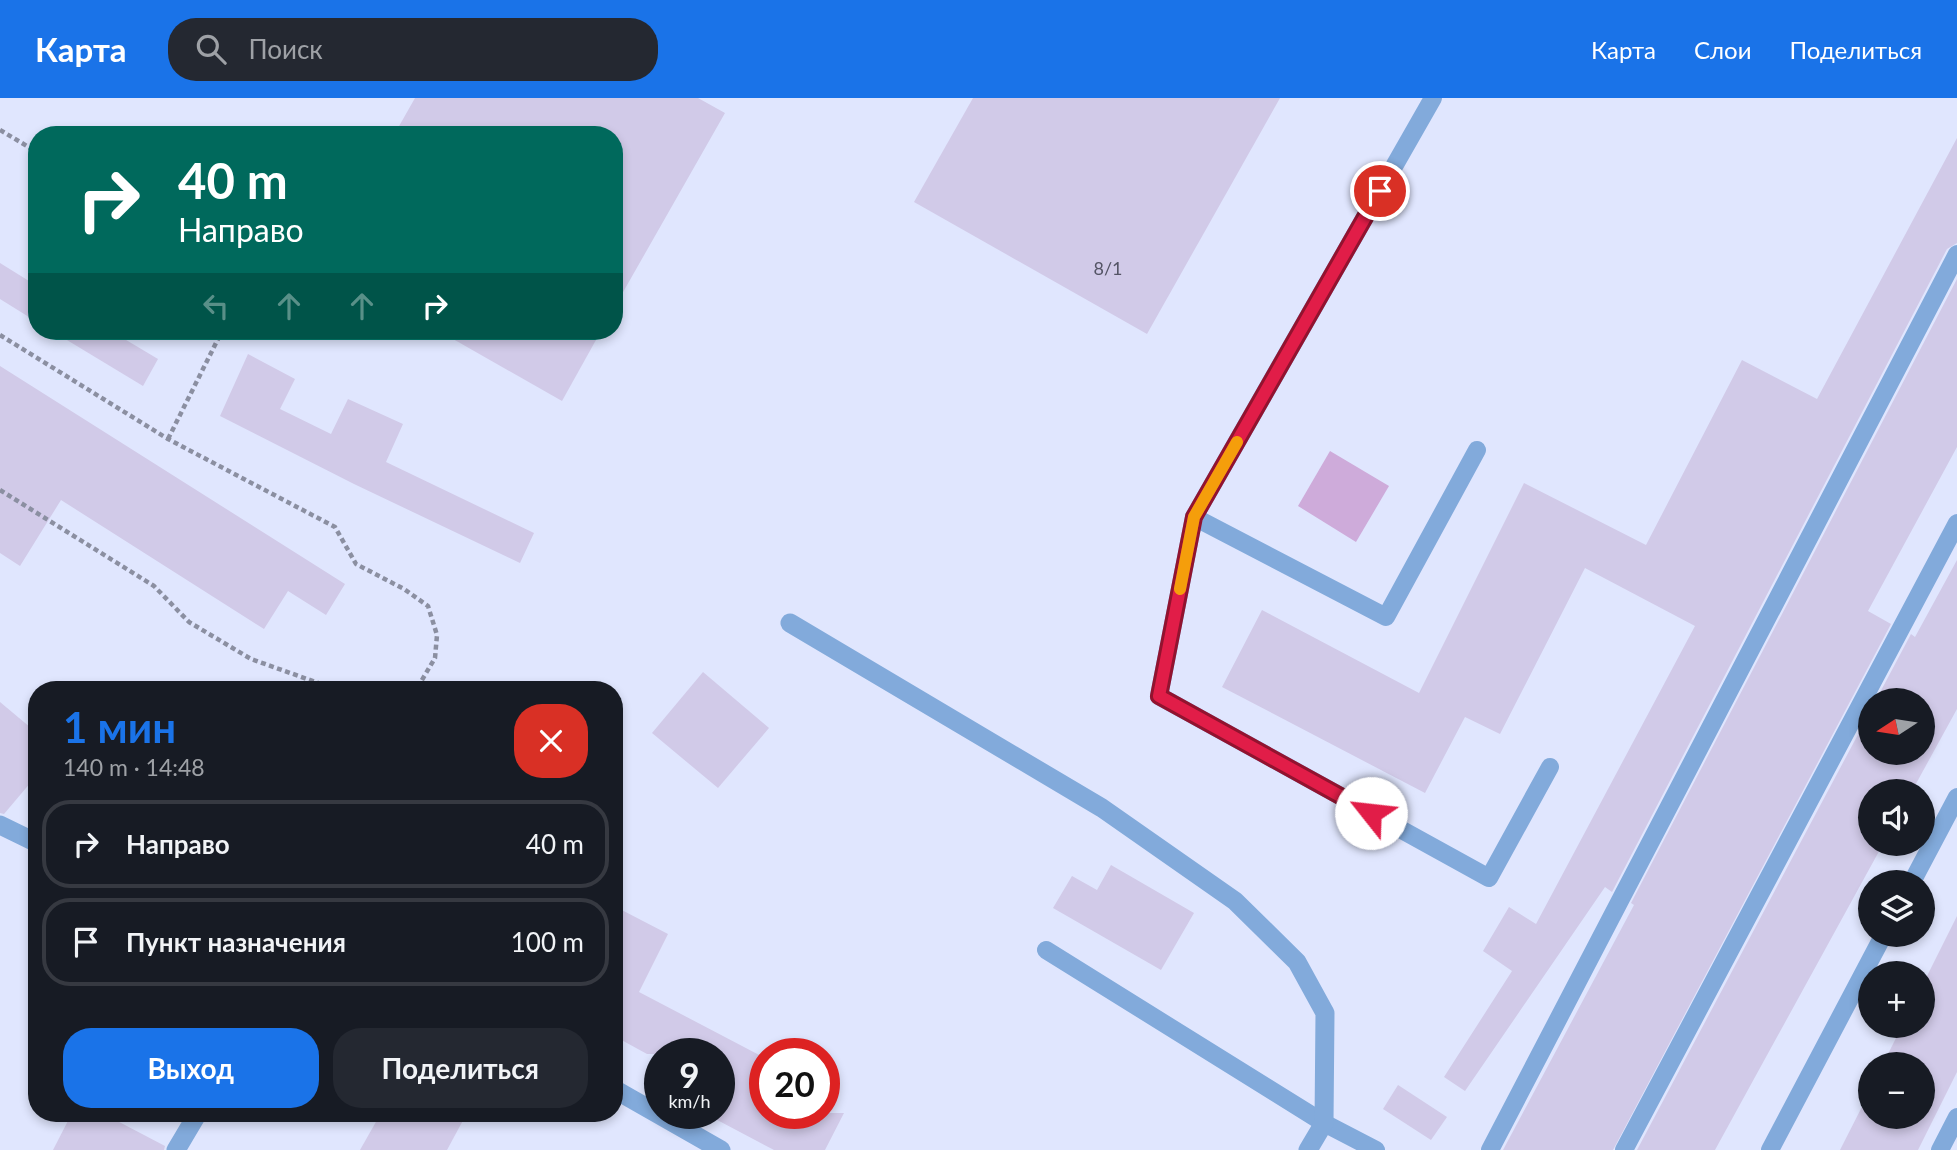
<!DOCTYPE html>
<html lang="ru">
<meta charset="utf-8">
<style>
body{margin:0;font-family:Lato,sans-serif;background:#242831;color:#f1f3f6;height:100vh;display:flex;flex-direction:column;font-size:26px;white-space:nowrap}
*{box-sizing:border-box;margin:0}
p{font-size:23px;color:#9ea1a6}
.icon{flex:none;width:38px;height:38px;fill:none;stroke:currentColor;stroke-width:2;stroke-linecap:round;stroke-linejoin:round}
.map{position:relative;flex:1;overflow:hidden}
.sheet{position:absolute;left:28px;top:583px;width:595px;height:441px;display:flex;flex-direction:column;background:#171b24;border-radius:28px;box-shadow:0 4px 10px #0003}
.sheet>*{flex:none}
.guide{position:absolute;left:28px;top:28px;width:595px;height:214px;border-radius:28px;box-shadow:0 4px 10px #0003;background:#00695c;color:#fff;overflow:hidden}
.needle{width:46px;rotate:258deg}
.buttons{position:absolute;left:1858px;top:590px;display:grid;gap:14px}
.buttons a{display:grid;place-items:center;width:77px;height:77px;border-radius:50%;background:#171b24;box-shadow:0 4px 10px #0003;font-size:35px}
.speed{position:absolute;left:644px;top:940px;display:flex;gap:14px;font-size:35px;font-weight:700;text-align:center}
.speed>*{display:grid;place-content:center;width:91px;height:91px;border-radius:50%;background:#171b24;box-shadow:0 4px 10px #0003;line-height:1}
.speed small{font-size:18px;font-weight:400}
.speed .limit{border:10px solid #d22;background:#fff;color:#111}
.pin{position:absolute;display:grid;place-items:center;width:60px;height:60px;color:#fff;margin:-30px;border:4px solid #fff;border-radius:50%;box-shadow:0 2px 7px #0007}
.me{position:absolute;width:77px;margin:-38px;rotate:299deg;stroke-linejoin:round;filter:drop-shadow(0 0 5px #0008)}
.turn{display:flex;align-items:center;gap:24px;height:147px;padding:0 35px;font-size:32px}
.turn .icon{width:91px;height:91px;stroke-width:2.5}
.turn b{display:block;font-size:49px;line-height:60px}
.lanes{display:flex;align-items:center;height:66px;padding:0 35px;background:#0003;justify-content:center;gap:35px;direction:ltr}
.lanes .off{opacity:.35}
.round{display:grid;place-items:center;flex:none;width:74px;height:74px;border-radius:28px;background:#242831}
.overview{display:flex;align-items:center;justify-content:space-between;height:119px;padding:0 35px}
h1{font-size:42px;font-weight:700;line-height:52px;color:#1a73e8}
.button{display:flex;gap:14px;margin-top:auto;padding:14px 35px}
.button a{flex:1;height:80px;border-radius:28px;background:#1a73e8;color:#fff;font-size:28px;font-weight:700;line-height:80px;text-align:center}
.button a+a{background:#242831;color:#f1f3f6}
ul{padding:0;list-style:none}
li{display:flex;align-items:center;gap:21px;height:88px;margin:0 14px 10px;padding:0 21px;border:4px solid #363941;border-radius:28px}
li div{flex:1}
li b{display:block;font-size:26px}
li em{font-style:normal}
header{display:flex;align-items:center;gap:42px;box-sizing:border-box;height:98px;padding:0 35px;background:#1a73e8;color:#fff}
header strong{font-size:33px}
nav{display:flex;gap:38px;margin-inline-start:auto;font-size:24px}
.search{width:490px;height:63px;background:#242831;display:flex;align-items:center;gap:18px;box-sizing:border-box;padding:0 24px;border-radius:28px;color:#9ea1a6;font-size:26px}
.map>svg:first-child{display:block}
</style>
<header>
<strong>Карта</strong>
<div class="search"><svg class="icon" aria-label="search" viewBox="0 0 24 24"><circle cx="10" cy="10" r="6"/><path d="M15 15l6 6"/></svg>Поиск</div>
<nav><a>Карта</a><a>Слои</a><a>Поделиться</a></nav>
</header>
<div class="map">
<svg width="1957" height="1052" viewBox="0 0 1957 1052">
<rect width="100%" height="100%" fill="#e0e6fe"/>
<!-- green -->
<polygon fill="#ceabda" points="1330,353 1389,388 1356,444 1298,408"/>
<!-- building -->
<g fill="#d1cae8">
<polygon points="415,0 698,0 725,15 614,210 614,37 394,37"/>
<polygon points="973,0 1280,0 1147,236 914,104"/>
<polygon points="1957,40 1957,145 1947,151 1612,794 1605,789 1465,993 1444,979 1512,873 1483,853 1509,809 1536,826 1695,528 1585,470 1500,636 1465,619 1425,695 1222,589 1262,512 1419,595 1524,385 1646,447 1742,262 1817,301"/>
<polygon points="0,165 37,188 37,224 0,201"/>
<polygon points="1957,181 1957,349 1868,513 1891,526 1613,1052 1503,1052 1634,807 1631,805"/>
<polygon points="52,233 111,233 158,261 143,288"/>
<polygon points="439,233 601,233 562,303"/>
<polygon points="248,256 295,281 280,311 331,336 348,301 403,326 386,364 534,435 520,465 354,386 220,318"/>
<polygon points="0,268 345,486 326,517 288,493 264,531 61,402 20,468 0,455"/>
<polygon points="1957,462 1957,611 1912,693 1871,693 1871,746 1883,746 1715,1052 1637,1052 1871,612 1871,654 1923,654 1923,602 1876,602 1911,536 1915,539"/>
<polygon points="703,574 769,630 718,690 652,635"/>
<polygon points="0,604 37,635 37,677 4,716 0,715"/>
<polygon points="1111,767 1194,815 1161,872 1053,810 1072,778 1097,792"/>
<polygon points="614,808 668,836 639,894 765,960 765,1015 844,1015 825,1052 774,1052 704,1015 719,1015 719,956 647,956 616,939 614,942"/>
<polygon points="1957,818 1957,974 1918,1052 1840,1052 1871,991 1871,1018 1923,1018 1923,966 1883,966 1902,928 1923,928 1923,886"/>
<polygon points="1398,987 1447,1019 1431,1042 1383,1011"/>
<polygon points="72,1015 102,1015 165,1048 164,1052 53,1052"/>
<polygon points="381,1015 467,1015 447,1052 360,1052"/>
</g>
<g fill="none" stroke-linecap="round" stroke-linejoin="round">
<!-- path -->
<g stroke="#8b8fa1" stroke-width="4.5" stroke-dasharray="5 3.5" stroke-linecap="butt">
<polyline points="0,32 37,54"/>
<polyline points="0,237 168,341 335,429 356,466 404,491 428,508 437,537 435,560 416,592"/>
<polyline points="168,341 222,233"/>
<polyline points="0,392 154,488 189,524 251,561 338,592"/>
</g>
<!-- service -->
<g stroke="#82aadb" stroke-width="18">
<polyline points="1433,0 1194,419 1159,598 1489,780 1550,669"/>
<polyline points="1194,419 1386,519 1477,352"/>
<polyline points="1912,784 1957,699"/>
<polyline points="1046,852 1324,1025 1376,1052"/>
<polyline points="1490,1052 1957,156"/>
<polyline points="1624,1052 1957,425"/>
<polyline points="1770,1052 1884,836"/>
<polyline points="1940,1052 1957,1019"/>
</g>
<!-- minor -->
<g stroke="#82aadb" stroke-width="19">
<polyline points="790,525 1102,710 1235,803 1297,864 1325,915 1324,1025 1308,1052"/>
<polyline points="0,727 37,745"/>
<polyline points="614,991 721,1052"/>
<polyline points="176,1052 198,1015"/>
</g>
</g>
<g fill="none" stroke-linecap="round" stroke-linejoin="round">
<!-- route casing -->
<g stroke="#92132f" stroke-width="18">
<polyline id="route" points="1371,715 1159,598 1194,419 1380,93"/>
</g>
<!-- route -->
<use href="#route" stroke="#e11d48" stroke-width="12"/>
<!-- slow -->
<polyline stroke="#f59e0b" stroke-width="12" points="1180,491 1194,419 1237,344"/>
</g>
<g text-anchor="middle" dominant-baseline="central" stroke-width="7" stroke-linejoin="round" paint-order="stroke">
<!-- number labels -->
<g font-size="18" fill="#545465">
<text x="1108" y="170">8/1</text>
</g>
</g>
</svg>
<div class="buttons">
<a><svg class="needle" viewBox="-14 -14 28 28"><path d="M0-13l5 13h-10z" fill="#e53935"/><path d="M0 13l5-13h-10z" fill="#9ea1a6"/></svg></a>
<a><svg class="icon" aria-label="sound" viewBox="0 0 24 24"><path d="M4 9h4l5-4v14l-5-4H4zM17 9q2 3 0 6"/></svg></a>
<a><svg class="icon" aria-label="layers" viewBox="0 0 24 24"><path d="M12 4l9 5-9 5-9-5zM3 14l9 5 9-5"/></svg></a>
<a>+</a>
<a>−</a>
</div>
<div class="speed"><div>9<small>km/h</small></div><div class="limit">20</div></div>
<div class="pin" style="left:1380px;top:93px;background:#d93025"><svg class="icon" aria-label="arrive" viewBox="0 0 24 24"><path d="M6 21V4h12l-3 4 3 4H6"/></svg></div>
<svg class="me" style="left:1371px;top:715px" viewBox="-20 -20 40 40"><circle r="19" fill="#fff"/><path d="M0-13L10 11 0 6-10 11z" fill="#e11d48"/></svg>
<div class="guide">
<div class="turn"><svg class="icon" aria-label="right" viewBox="0 0 24 24"><path d="M7 20v-9h11M14 6l5 5-5 5"/></svg><div><b>40 m</b>Направо</div></div>
<div class="lanes"><svg class="icon off" aria-label="left" viewBox="0 0 24 24"><path d="M17 20v-9H6M10 6l-5 5 5 5"/></svg><svg class="icon off" aria-label="ahead" viewBox="0 0 24 24"><path d="M12 20V5M6 11l6-6 6 6"/></svg><svg class="icon off" aria-label="ahead" viewBox="0 0 24 24"><path d="M12 20V5M6 11l6-6 6 6"/></svg><svg class="icon" aria-label="right" viewBox="0 0 24 24"><path d="M7 20v-9h11M14 6l5 5-5 5"/></svg></div>
</div>
<section class="sheet">
<div class="overview"><div><h1>1 мин</h1><p>140 m · 14:48</p></div><a class="round" style="background:#d93025;color:#fff"><svg class="icon" aria-label="close" viewBox="0 0 24 24"><path d="M6 6l12 12M18 6L6 18"/></svg></a></div>
<ul>
<li><svg class="icon" aria-label="right" viewBox="0 0 24 24"><path d="M7 20v-9h11M14 6l5 5-5 5"/></svg><div><b>Направо</b></div><em>40 m</em></li>
<li><svg class="icon" aria-label="arrive" viewBox="0 0 24 24"><path d="M6 21V4h12l-3 4 3 4H6"/></svg><div><b>Пункт назначения</b></div><em>100 m</em></li>
</ul>
<div class="button"><a>Выход</a><a>Поделиться</a></div>
</section>
</div>
